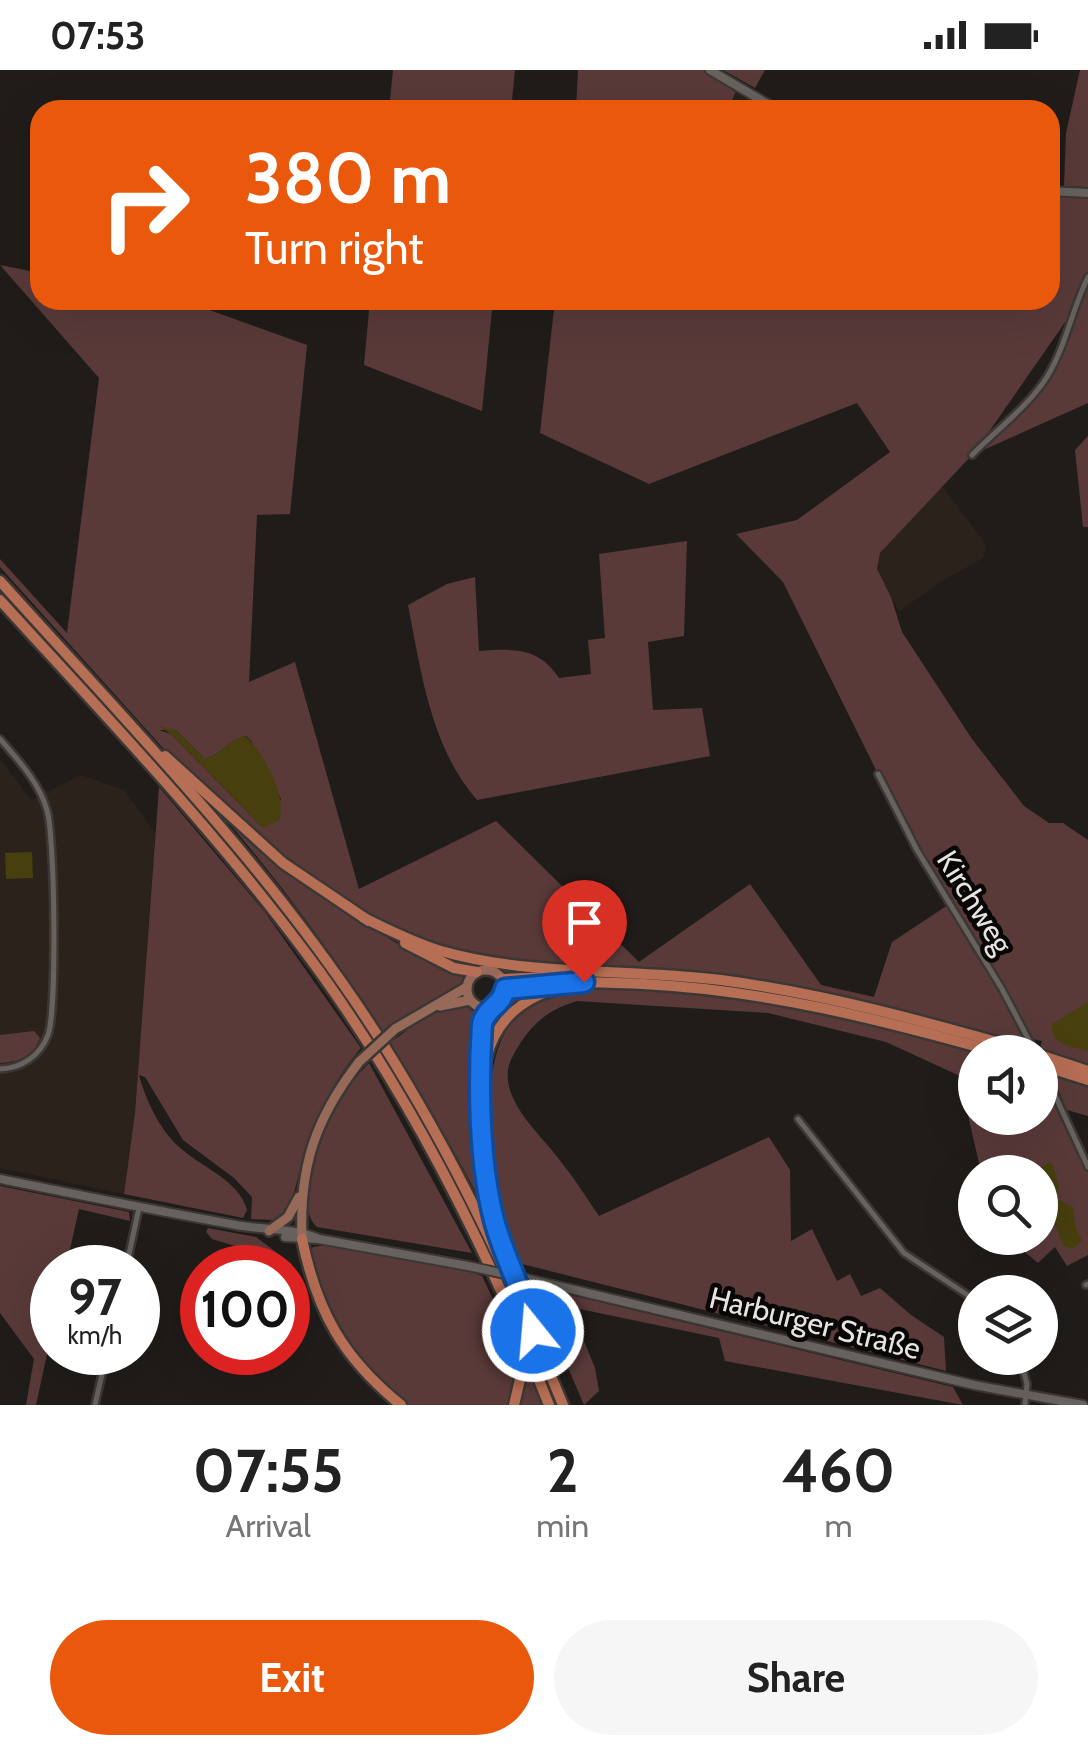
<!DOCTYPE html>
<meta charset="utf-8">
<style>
body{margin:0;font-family:Cabin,sans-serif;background:#f6f6f6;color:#222;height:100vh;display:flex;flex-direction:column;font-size:38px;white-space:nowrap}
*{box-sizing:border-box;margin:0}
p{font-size:32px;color:#767676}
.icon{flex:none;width:55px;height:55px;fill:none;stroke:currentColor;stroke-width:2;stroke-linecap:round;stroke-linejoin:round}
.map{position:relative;height:1335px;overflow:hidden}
.drawer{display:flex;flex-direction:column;background:#fff;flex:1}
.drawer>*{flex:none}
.banner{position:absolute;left:30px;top:30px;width:1030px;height:210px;border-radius:30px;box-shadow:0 10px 40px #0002;background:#ea580c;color:#fff;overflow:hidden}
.controls{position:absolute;left:958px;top:965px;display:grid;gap:20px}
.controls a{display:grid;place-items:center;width:100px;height:100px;border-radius:50%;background:#fff;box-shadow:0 10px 40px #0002;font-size:50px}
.speed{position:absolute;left:30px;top:1175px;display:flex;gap:20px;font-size:50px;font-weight:700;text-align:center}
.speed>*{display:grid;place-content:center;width:130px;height:130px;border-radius:50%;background:#fff;box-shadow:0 10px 40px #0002;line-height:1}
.speed small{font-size:25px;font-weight:400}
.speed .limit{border:15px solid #d22;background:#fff;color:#111}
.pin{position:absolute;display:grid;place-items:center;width:85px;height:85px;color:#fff;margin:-102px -42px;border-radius:50% 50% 50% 0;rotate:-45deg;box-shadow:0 0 10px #0007}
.pin .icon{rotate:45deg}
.me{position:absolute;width:110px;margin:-55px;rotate:343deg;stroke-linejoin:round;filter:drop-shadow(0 0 8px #0008)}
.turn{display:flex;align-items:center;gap:35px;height:210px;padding:0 50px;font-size:45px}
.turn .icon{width:130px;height:130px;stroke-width:2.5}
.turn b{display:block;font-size:70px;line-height:85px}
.eta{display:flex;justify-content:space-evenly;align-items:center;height:170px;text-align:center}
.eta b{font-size:60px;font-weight:800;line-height:70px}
.primary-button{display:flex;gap:20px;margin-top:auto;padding:20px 50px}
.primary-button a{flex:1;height:115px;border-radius:60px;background:#ea580c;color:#fff;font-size:40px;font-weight:800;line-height:115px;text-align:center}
.primary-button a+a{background:#f6f6f6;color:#222}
.status{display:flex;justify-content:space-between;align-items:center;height:70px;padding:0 50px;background:#fff;direction:ltr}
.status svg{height:28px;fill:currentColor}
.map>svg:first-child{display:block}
</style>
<div class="status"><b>07:53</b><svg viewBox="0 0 49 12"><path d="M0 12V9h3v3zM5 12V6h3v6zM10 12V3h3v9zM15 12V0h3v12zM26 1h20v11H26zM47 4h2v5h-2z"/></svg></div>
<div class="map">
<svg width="1088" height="1335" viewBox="0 0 1088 1335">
<rect width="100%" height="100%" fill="#201c19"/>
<!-- built -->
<g fill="#2b221b">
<polygon points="738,16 778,40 728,40"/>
<polygon points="942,416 985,473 986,480 983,488 944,510 899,541 877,500 880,483"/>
<polygon points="0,689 31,730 81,705 124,720 155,763 135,1043 124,1124 0,1098"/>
</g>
<!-- green -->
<g fill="#593a39" fill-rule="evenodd">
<polygon points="393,0 515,0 511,40 389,40"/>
<polygon points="578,0 710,0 738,16 728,40 576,40"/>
<polygon points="723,0 765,0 755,18"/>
<polygon points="1080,0 1088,0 1088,117 1064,116 1066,63"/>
<path d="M1050 124 1088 126V202L1068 248 977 379 1033 326 1048 305 1088 207V333L972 385 880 483 877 499 891 527 902 562 972 669 1024 736 1049 753H1063L1088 770V995L1040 978 1042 971 1029 968 1000 920 1029 976 814 921 480 887 434 876 377 851 329 821 247 758 190 708 0 497V489L67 563 99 308 0 195 40 203V230H172L193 234 307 275 290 444 257 445 249 612 295 592 359 819 496 751 639 892 750 814 821 915 874 927 892 872 948 835 878 704 783 512 736 464 797 450 890 382 857 333 649 414 540 363 555 230H1050ZM159 660H176L205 689C221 685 229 670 246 666L251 671 281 729 262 757 171 664Z"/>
<polygon points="370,230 493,230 482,341 364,295"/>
<polygon points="1088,366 1088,457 1083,457 1075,380"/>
<path d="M687 471 684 566 648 572 653 640 702 638 710 686 477 730C431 678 421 601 408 535L447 514 475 507 479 581C513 579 538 576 559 608L591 604 588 570 605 568 599 484Z"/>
<path d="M159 717 264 841 361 978C321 1024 303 1082 290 1141L274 1150 251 1149 252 1127 234 1108 183 1070 145 1007 139 1005C145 1028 159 1058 177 1075 198 1096 239 1109 247 1140L243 1148 124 1124 135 1043Z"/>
<path d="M229 753 326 829 401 876 466 906 461 917 387 957 395 969 406 961 405 957 453 934 466 933 481 942 490 1149C417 1008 332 874 229 753Z"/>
<polygon points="551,916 527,928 487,977 485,951 512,922"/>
<path d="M593 917 688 920 830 943 983 982H975V1013L886 972 768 943 577 931C551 939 536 950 521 972 516 980 509 991 508 1000 504 1034 540 1064 558 1088 573 1106 586 1127 599 1146L769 1067 790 1100 791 1171 812 1159 837 1211 850 1204 861 1226 880 1218 911 1245 944 1267 946 1301 518 1193C510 1172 498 1150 495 1127 488 1081 481 994 510 955 528 930 565 924 593 917Z"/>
<path d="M34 961 40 968C33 986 19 992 0 993V965Z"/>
<path d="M369 993 472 1183 317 1157C306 1147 308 1134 310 1120 316 1070 334 1029 369 993Z"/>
<polygon points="1052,1005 1088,1015 1088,1046 1067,1040"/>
<polygon points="962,1019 975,1021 975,1048 1040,1048 1040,1033 1047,1034 1056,1028 1088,1097 1088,1185 1067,1196 1055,1177 1038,1193 1008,1168 1040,1168 1040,1102 981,1102"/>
<polygon points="0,1116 129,1142 130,1151 79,1139 66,1197 52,1198 52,1261 36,1335 26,1335 34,1289 0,1243"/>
<polygon points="208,1158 256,1167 292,1194 294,1211 288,1198 279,1197 248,1180 212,1169 206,1162"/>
<path d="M333 1174 456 1196 482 1206C499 1243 531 1294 508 1335H408C355 1300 321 1242 311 1180L313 1177Z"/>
<polygon points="533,1216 953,1317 963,1335 725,1291 719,1268 570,1237 595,1298 599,1321 584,1335"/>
<polygon points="525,1291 542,1335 518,1335"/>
</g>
<!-- water -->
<g fill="#483f0e">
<path d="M158 656 176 660 205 689C221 685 228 670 245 666 264 683 288 727 279 751L263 758 171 664Z"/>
<polygon points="32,782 33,808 6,809 5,783"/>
<path d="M1088 932V981C1072 977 1050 975 1052 954Z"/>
<polygon points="1048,1093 1053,1095 1059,1116 1057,1125 1052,1126 1045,1122 1040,1098"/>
<polygon points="1060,1130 1073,1138 1076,1158 1082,1171 1073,1179 1064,1176 1051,1146 1052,1136"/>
</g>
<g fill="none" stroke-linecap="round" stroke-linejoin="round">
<!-- street casing -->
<g stroke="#3b3735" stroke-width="10">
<g id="street">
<path d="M972 385C996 360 1028 337 1047 307 1066 276 1072 239 1088 207"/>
<path d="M0 669C18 690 39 712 47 740 55 767 57 940 48 965 40 986 22 998 0 999"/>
<polyline points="878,704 917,780 1002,919 1034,980"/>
<polyline points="1041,995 1088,1097"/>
<polyline points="798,1049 904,1183 975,1230"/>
<polyline points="126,1198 139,1138"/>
<polyline points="1086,1215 1088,1214"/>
<polyline points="1020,1288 1027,1314 1025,1335"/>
<polyline points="95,1335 107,1282"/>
</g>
</g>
<!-- secondary casing -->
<g stroke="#3b3735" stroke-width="12">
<g id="secondary">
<polyline points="710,0 778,40"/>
<polyline points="1050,121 1088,123"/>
<path d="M0 1109C78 1125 157 1141 236 1155 262 1160 295 1158 319 1169"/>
<polyline points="285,1167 319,1169 468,1196"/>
<polyline points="537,1211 974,1315 1083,1335"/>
</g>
</g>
<!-- primary casing -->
<g stroke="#3b3735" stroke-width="14">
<g id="primary">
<circle cx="486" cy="919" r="19"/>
<polyline points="440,936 470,930"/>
<polyline points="395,959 467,917"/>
<polyline points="269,1161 288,1147 299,1127"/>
<path d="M302 1169C299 1097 315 1049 359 992"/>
</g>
</g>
<!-- highway casing -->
<g stroke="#3b3735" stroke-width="15">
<g id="highway">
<path d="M0 511C133 659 274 802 381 971 454 1086 511 1208 563 1335"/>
<path d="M0 530C110 651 224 770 320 902 416 1036 489 1182 549 1335"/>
<polyline points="165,686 283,793 369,851"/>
<path d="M364 848C389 860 414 873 441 881 532 907 628 898 721 910 827 924 930 953 1032 982"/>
<polyline points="405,873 454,898 477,902"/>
<polyline points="502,909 550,907"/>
<path d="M505 919C550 910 597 912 643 914 764 920 879 949 996 982"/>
<path d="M489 938 484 946 482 962C483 1036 479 1115 506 1185"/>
<polyline points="1040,985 1088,1001"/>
<path d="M486 989C495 951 522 928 559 918"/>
<polyline points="1050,998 1088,1010"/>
<path d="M302 1169C317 1242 343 1288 401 1335"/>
<polyline points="514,1335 522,1301 519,1272"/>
</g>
</g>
<!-- street -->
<use href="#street" stroke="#67625e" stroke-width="5"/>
<!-- secondary -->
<use href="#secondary" stroke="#67625e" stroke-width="8"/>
<!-- primary -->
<use href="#primary" stroke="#966958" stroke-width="9"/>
<!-- highway -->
<use href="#highway" stroke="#b66e54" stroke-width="10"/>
<!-- secondary-bridge casing -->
<g stroke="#3b3735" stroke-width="12" stroke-linecap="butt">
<polyline id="secondary-bridge" points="468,1196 537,1211"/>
</g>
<!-- primary-bridge casing -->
<g stroke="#3b3735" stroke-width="14" stroke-linecap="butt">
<polyline id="primary-bridge" points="359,992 395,959"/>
</g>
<!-- highway-bridge casing -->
<g stroke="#3b3735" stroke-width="15" stroke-linecap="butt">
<polyline id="highway-bridge" points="1040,995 1050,998"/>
</g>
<!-- secondary-bridge -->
<use href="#secondary-bridge" stroke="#67625e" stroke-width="8"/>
<!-- primary-bridge -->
<use href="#primary-bridge" stroke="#966958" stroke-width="9"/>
<!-- highway-bridge -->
<use href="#highway-bridge" stroke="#b66e54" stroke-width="10"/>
</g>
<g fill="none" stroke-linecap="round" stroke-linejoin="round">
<!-- route casing -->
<g stroke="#114b97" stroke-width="25">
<path id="route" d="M533 1261C524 1222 504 1188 494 1150 479 1092 478 1014 482 954 486 937 502 936 505 919L584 912"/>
</g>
<!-- route -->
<use href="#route" stroke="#1a73e8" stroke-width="18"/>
</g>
<g text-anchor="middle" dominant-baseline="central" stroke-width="9" stroke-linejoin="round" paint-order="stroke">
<!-- street labels -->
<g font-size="30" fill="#e7e3e1" stroke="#090706">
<text transform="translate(975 832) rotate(58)">Kirchweg</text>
<text transform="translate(815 1253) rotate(14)">Harburger Straße</text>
</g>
</g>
</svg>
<div class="controls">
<a><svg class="icon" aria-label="sound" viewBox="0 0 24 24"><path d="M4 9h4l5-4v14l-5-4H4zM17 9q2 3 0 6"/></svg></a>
<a><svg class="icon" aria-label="search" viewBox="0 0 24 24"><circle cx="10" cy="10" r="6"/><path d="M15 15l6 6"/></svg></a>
<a><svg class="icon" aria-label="layers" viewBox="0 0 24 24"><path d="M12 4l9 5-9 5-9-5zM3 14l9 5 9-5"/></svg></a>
</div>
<div class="speed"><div>97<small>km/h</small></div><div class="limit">100</div></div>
<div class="pin" style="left:584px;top:912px;background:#d93025"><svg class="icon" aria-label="arrive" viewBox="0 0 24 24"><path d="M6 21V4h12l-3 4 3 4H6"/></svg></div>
<svg class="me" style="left:533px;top:1261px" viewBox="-20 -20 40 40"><circle r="17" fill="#1a73e8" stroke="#fff" stroke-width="3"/><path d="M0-11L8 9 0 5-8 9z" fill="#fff"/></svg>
<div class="banner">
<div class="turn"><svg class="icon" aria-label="right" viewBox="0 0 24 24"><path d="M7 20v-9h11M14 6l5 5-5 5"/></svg><div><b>380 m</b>Turn right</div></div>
</div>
</div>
<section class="drawer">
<div class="eta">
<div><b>07:55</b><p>Arrival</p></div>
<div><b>2</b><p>min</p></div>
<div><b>460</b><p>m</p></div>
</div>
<div class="primary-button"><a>Exit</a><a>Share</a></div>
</section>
